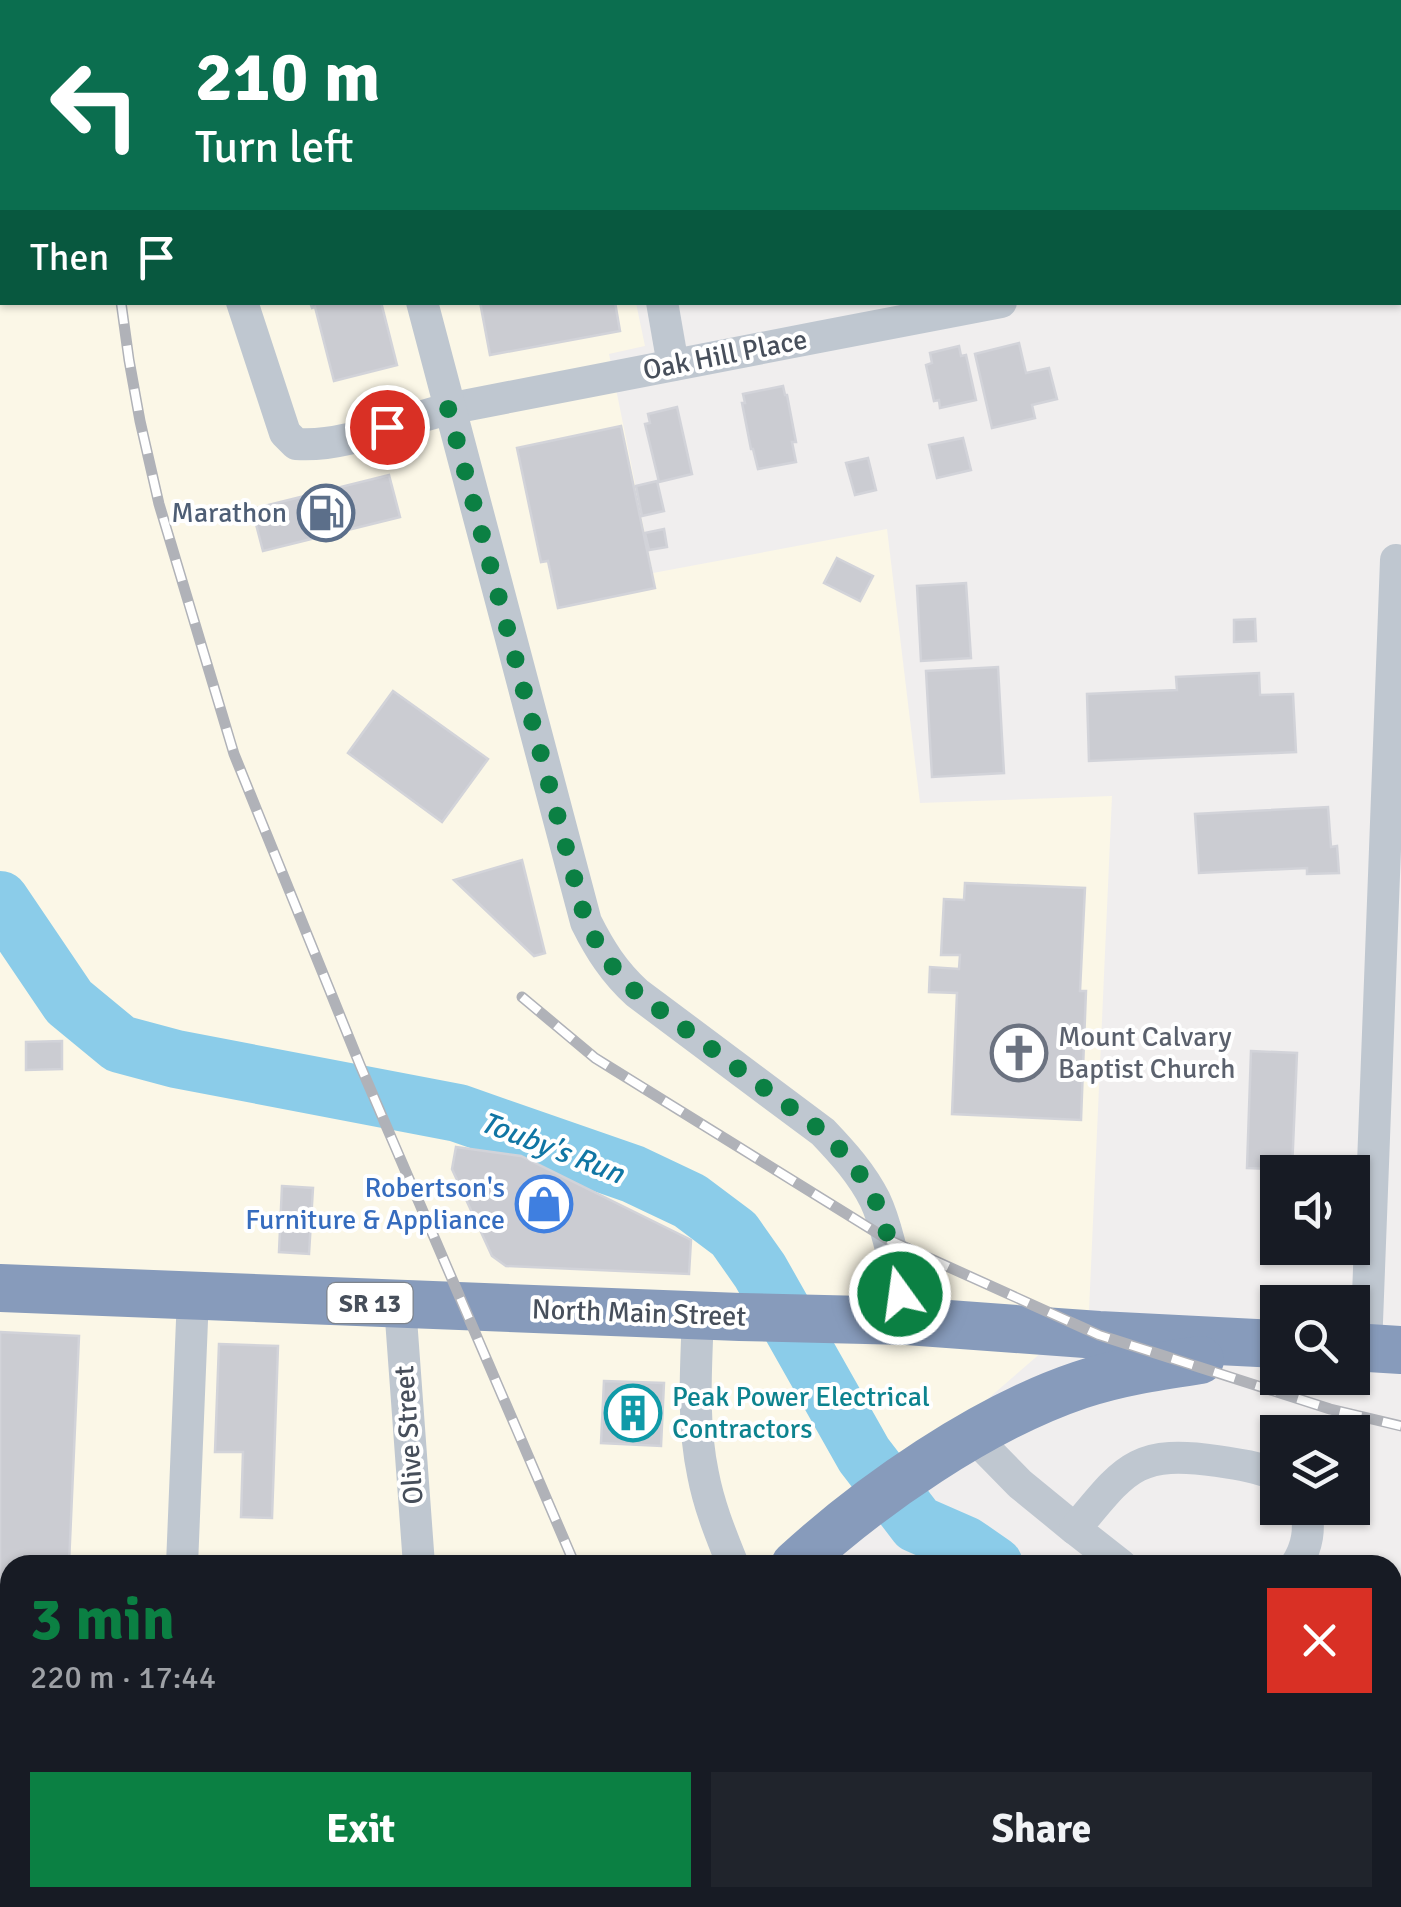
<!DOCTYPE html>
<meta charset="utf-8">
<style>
body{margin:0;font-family:Signika,sans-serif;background:#20242c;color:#f1f3f6;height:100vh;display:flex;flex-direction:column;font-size:38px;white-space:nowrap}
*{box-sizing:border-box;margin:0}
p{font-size:32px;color:#9ea1a6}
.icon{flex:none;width:55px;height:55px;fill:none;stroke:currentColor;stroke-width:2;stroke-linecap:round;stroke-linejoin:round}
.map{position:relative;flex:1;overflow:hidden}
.side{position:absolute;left:0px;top:1555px;width:1402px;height:352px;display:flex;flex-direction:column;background:#171b24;border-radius:30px 30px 0 0;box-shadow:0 2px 8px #0004}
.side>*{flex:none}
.hud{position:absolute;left:0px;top:0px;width:1402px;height:305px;box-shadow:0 2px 8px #0004;background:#0b6e4f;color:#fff;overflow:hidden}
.controls{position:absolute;left:1260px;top:1155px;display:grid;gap:20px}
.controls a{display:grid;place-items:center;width:110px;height:110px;border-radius:0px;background:#171b24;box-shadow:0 2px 8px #0004;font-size:50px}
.pin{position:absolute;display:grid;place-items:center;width:85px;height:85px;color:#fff;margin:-42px;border:5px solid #fff;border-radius:50%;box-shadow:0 2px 10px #0007}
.me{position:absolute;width:110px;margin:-55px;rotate:346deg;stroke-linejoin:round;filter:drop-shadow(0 0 8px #0008)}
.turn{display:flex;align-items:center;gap:35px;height:210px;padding:0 30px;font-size:45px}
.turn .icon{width:130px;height:130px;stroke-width:2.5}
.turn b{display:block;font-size:70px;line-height:85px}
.then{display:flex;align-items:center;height:95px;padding:0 30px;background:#0003;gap:20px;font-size:38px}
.round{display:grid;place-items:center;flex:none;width:105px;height:105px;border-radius:0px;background:#20242c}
.summary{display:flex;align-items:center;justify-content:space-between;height:170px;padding:0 30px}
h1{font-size:60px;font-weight:700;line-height:75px;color:#0b8043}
.primary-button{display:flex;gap:20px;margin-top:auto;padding:20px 30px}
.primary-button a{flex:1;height:115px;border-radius:0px;background:#0b8043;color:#fff;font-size:40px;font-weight:700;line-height:115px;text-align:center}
.primary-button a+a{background:#20242c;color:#f1f3f6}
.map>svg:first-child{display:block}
</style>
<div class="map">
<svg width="1401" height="1907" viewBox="0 0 1401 1907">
<rect width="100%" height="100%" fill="#f0eeee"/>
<!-- commercial -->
<polygon fill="#fbf7e7" points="0,0 666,0 667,2 2,2 2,302 636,303 645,346 609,354 653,573 887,529 920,803 1112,796 1089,1311 982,1404 840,1500 772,1565 10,1565 10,1895 0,1894"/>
<!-- education -->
<polygon fill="#e1dfe0" points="1110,0 1401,0 1401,62 1400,2 1110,2"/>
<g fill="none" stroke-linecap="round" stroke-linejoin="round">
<!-- river -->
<g stroke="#8bcce9" stroke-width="58">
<polyline points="0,900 69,1002 120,1044 176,1059 458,1113 633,1174 690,1201 734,1234 760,1271 864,1455 917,1524 965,1545 994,1565"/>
<polyline points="1392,1680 1401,1682"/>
</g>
</g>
<!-- building -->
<g fill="#cbccd2" stroke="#d2d3d9" stroke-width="2.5">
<rect x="165" y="0" width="79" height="2"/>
<polygon points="310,302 381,302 397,365 334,381 315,307 312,308"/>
<polygon points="480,302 615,302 620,331 490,355"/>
<polygon points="1019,343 1026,373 1049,368 1057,399 1032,405 1035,418 992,428 975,354"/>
<polygon points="959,346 961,356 966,355 976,400 940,408 939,400 934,401 926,365 932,363 930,353"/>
<polygon points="783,386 785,395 787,395 796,442 792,442 796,462 758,469 753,449 751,449 742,403 745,403 743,394"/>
<polygon points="677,407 692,474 659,482 645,424 650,423 648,414"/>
<polygon points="621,426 655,588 558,608 548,561 541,562 517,448"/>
<polygon points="963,438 971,470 937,478 929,445"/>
<polygon points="868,458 876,490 855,495 846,463"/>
<polygon points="389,475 400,517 263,551 252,509"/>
<polygon points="657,481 664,511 642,516 636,486"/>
<polygon points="664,529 667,547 649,550 645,533"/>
<polygon points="837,558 873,576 860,601 824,583"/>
<polygon points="966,583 971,658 921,661 917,586"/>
<polygon points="1255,619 1256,641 1234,642 1234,620"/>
<polygon points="998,667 1004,773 932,777 926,671"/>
<polygon points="1259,673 1260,695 1293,694 1296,752 1089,761 1087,694 1177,690 1176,677"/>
<polygon points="393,691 488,759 442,822 348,753"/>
<polygon points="1328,807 1331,847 1337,846 1339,873 1307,874 1307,868 1199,873 1195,814"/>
<polygon points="522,860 545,953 534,956 454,880"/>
<polygon points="965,883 1085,888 1080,991 1086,991 1081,1120 952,1114 957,993 929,992 930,967 959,969 960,955 941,955 944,899 964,900"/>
<polygon points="62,1041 62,1069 26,1070 26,1042"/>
<polygon points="1251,1051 1297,1053 1292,1170 1247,1168"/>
<polygon points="456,1147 521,1156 691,1240 689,1274 506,1266 492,1256 452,1169"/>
<polygon points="282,1186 313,1188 309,1254 279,1252"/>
<polygon points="0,1332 79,1336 69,1564 96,1565 10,1565 10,1598 0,1597"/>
<polygon points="219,1344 278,1346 272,1518 241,1517 243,1452 215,1452"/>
<polygon points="604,1381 664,1383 661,1446 601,1443"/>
<polygon points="0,1627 10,1627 10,1866 0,1865"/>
<rect x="1392" y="1772" width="9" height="80"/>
</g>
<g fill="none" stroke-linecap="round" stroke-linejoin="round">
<!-- path -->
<g stroke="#76caa9" stroke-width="6" stroke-dasharray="8 5" stroke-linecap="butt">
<polyline points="1392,1640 1401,1643"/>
<polyline points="1392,1864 1401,1865"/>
<path d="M1086 1898 1093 1902 1104 1904C1130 1904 1190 1907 1209 1898"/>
<polyline points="1316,1907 1316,1898"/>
</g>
<!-- minor -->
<g stroke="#bfc7d0" stroke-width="32">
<polyline points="327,0 327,2"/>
<polyline points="690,0 691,2"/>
<polyline points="1095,0 1096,2"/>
<polyline points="1400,227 1401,227"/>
<path d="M242 302 285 433 296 444C352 448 404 417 458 407 639 371 820 337 1001 302"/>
<path d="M422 302 586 922C600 950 614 972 637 993L823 1132C843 1153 862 1174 875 1200 890 1232 898 1285 907 1321"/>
<polyline points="662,302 673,365"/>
<polyline points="400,1305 419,1565"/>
<path d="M698 1316C696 1368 692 1422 703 1474 709 1506 721 1535 733 1565"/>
<polyline points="1366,1348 1396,560"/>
<polyline points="973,1436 1020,1484 1075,1529"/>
<polyline points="182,1565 193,1296"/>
<path d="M1121 1565 1075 1529C1125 1469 1135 1449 1217 1461 1238 1464 1259 1467 1278 1476"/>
<path d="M1296 1565C1308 1546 1310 1529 1306 1508"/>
<polyline points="413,1898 418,1907"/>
<polyline points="887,1898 895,1907"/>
<polyline points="168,1907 168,1898"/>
</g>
<!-- major -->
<g stroke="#aebacc" stroke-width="40">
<polyline points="391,2 396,0"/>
<polyline points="0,216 2,215"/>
</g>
<!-- highway -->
<g stroke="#879bbb" stroke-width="48">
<polyline points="0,1288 740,1317 907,1321 1099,1335 1278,1344"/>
<polyline points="1352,1347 1401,1350"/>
<path d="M795 1565C871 1495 982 1418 1080 1385 1118 1372 1160 1366 1200 1360"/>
<polyline points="0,1906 23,1907"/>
<polyline points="197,1907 270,1898"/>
</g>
<!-- rail casing -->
<g stroke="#b0b2b8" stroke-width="11">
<g id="rail">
<polyline points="92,0 92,2"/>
<polyline points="121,302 129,360 140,421 159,504 234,754 360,1065 575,1565"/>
<polyline points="522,997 595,1058 887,1239 1099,1335 1330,1409 1401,1426"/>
<polyline points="652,1898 653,1907"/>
</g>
</g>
<!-- rail -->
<use href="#rail" stroke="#fff" stroke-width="8" stroke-dasharray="22" stroke-linecap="butt"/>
</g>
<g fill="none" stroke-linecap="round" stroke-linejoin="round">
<!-- route -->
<path stroke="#0b8043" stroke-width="18" stroke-dasharray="0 32.4" d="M387 427 448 408 586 922C600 950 614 972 637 993L823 1132C844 1153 863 1174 876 1202 889 1230 893 1264 900 1294"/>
</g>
<!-- icons -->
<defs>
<g id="fuel-ring" transform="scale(2.875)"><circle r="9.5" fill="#fff" stroke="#5c6f8a" stroke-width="1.5"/><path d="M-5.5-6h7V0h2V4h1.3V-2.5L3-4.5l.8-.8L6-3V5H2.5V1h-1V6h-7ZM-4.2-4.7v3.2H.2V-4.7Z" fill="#5c6f8a"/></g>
<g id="church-ring" transform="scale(2.875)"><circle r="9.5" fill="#fff" stroke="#6b7280" stroke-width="1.5"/><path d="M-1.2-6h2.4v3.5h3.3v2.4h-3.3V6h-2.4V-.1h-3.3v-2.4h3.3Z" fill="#6b7280"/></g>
<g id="shop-ring" transform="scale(2.875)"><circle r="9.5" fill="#fff" stroke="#3f7fe0" stroke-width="1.5"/><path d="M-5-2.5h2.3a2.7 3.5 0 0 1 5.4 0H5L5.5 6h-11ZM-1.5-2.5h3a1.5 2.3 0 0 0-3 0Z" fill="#3f7fe0"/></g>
<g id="building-ring" transform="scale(2.875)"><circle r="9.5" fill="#fff" stroke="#0f9aa8" stroke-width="1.5"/><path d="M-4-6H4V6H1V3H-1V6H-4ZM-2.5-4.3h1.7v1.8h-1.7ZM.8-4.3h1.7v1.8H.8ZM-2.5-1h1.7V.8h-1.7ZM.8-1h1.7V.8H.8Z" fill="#0f9aa8"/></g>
</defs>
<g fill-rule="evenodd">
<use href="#fuel-ring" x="326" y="513"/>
<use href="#church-ring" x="1019" y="1053"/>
<use href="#shop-ring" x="544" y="1204"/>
<use href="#building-ring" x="633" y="1413"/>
</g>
<g text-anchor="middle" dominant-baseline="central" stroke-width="8" stroke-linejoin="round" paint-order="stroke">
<!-- shield labels -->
<rect fill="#fff" stroke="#7e848c" stroke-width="2.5" x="327.5" y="1283" width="85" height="40" rx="8"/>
<g font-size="25" font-weight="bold" fill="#474f5b">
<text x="370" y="1303">SR 13</text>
</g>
<!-- street labels -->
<g font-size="28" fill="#474f5b" stroke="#fff">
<text transform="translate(725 355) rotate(-11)">Oak Hill Place</text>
<text transform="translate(639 1313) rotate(2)">North Main Street</text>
<text transform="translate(409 1435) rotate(-94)">Olive Street</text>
</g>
<!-- service labels -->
<g font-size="28" fill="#4e5e75" stroke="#fff" text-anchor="end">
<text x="287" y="513">Marathon</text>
</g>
<!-- worship labels -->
<g font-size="28" fill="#5b616d" stroke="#fff" text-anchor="start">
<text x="1058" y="1037">Mount Calvary<tspan x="1058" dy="32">Baptist Church</tspan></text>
</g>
<!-- shop labels -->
<g font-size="28" fill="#366cbe" stroke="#fff" text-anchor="end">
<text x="505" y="1188">Robertson's<tspan x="505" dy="32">Furniture &amp; Appliance</tspan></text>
</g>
<!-- culture labels -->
<g font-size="28" fill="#0d838f" stroke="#fff" text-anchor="start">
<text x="672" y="1397">Peak Power Electrical<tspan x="672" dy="32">Contractors</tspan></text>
</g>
<!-- water labels -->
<g font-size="30" font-style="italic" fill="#1076a4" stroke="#fff">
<text transform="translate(552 1148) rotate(21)">Touby's Run</text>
</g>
</g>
</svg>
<div class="controls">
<a><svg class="icon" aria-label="sound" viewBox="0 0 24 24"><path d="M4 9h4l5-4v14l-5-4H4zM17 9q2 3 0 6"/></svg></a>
<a><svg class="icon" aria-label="search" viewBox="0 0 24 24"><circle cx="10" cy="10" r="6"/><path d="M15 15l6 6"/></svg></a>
<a><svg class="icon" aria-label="layers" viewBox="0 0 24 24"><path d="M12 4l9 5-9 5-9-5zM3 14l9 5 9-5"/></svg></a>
</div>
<div class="pin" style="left:387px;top:427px;background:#d93025"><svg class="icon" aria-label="arrive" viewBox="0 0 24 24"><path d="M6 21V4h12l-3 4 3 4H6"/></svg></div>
<svg class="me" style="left:900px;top:1294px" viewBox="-20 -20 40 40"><circle r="17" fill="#0b8043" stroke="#fff" stroke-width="3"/><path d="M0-11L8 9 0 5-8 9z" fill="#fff"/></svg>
<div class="hud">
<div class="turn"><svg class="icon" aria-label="left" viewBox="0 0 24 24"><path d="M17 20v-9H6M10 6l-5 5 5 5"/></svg><div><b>210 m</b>Turn left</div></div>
<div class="then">Then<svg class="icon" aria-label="arrive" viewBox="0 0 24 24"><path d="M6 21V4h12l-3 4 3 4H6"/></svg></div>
</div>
<section class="side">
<div class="summary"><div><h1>3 min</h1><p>220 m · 17:44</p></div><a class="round" style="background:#d93025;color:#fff"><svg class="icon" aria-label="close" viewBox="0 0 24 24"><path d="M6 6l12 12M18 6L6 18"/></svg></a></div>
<div class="primary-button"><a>Exit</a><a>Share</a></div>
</section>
</div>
